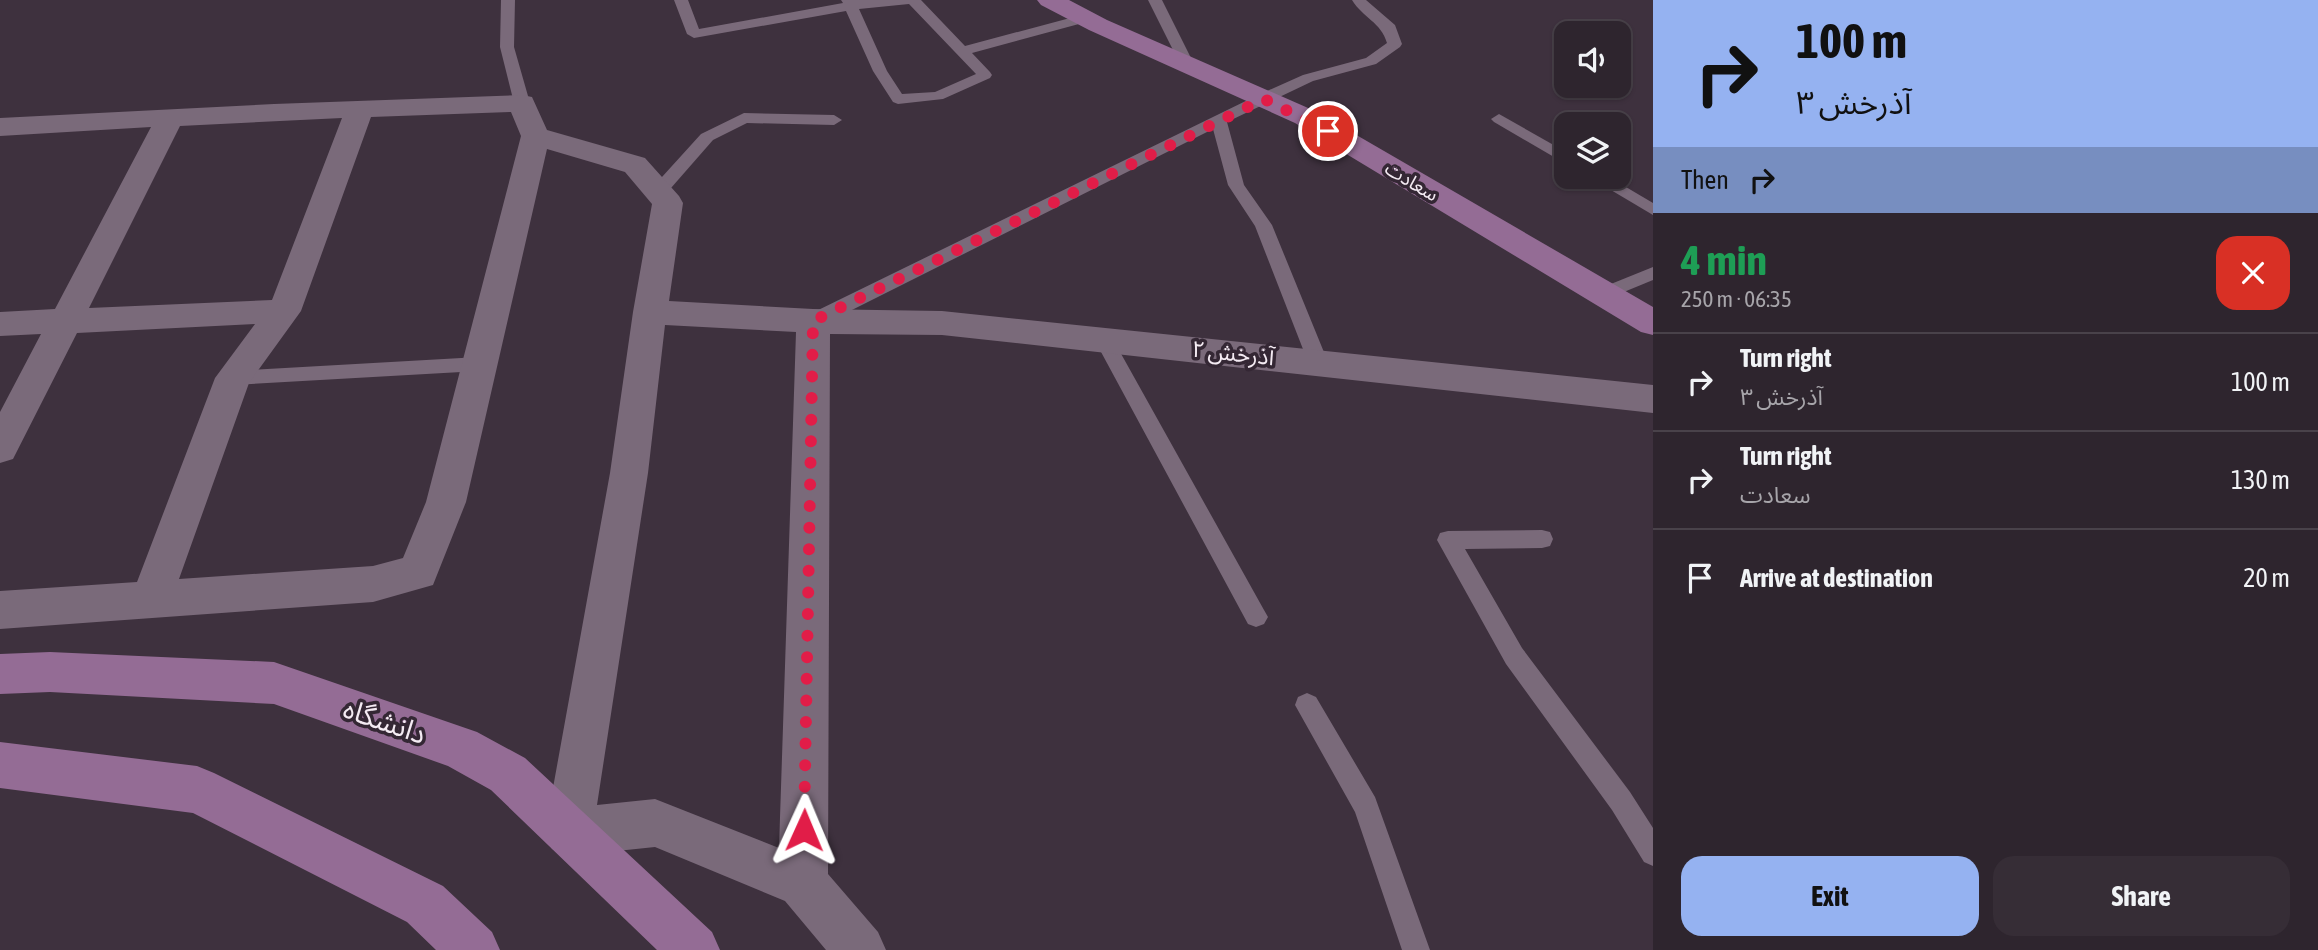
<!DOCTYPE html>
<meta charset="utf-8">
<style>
body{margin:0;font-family:"Asap Condensed","Noto Sans Arabic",sans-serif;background:#362d36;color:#f1f3f6;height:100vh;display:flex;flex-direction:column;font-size:26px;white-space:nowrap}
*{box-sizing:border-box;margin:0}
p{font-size:23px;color:#a7a5aa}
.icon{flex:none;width:38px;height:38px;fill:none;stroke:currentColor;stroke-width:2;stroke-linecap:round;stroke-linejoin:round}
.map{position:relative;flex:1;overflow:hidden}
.drawer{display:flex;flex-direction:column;background:#2e252e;width:665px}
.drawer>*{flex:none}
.hud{background:#95b2f1;color:#111;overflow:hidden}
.tools{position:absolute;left:1554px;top:21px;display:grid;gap:14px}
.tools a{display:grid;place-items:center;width:77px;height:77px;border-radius:14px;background:#2e252e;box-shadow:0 2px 5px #0004,0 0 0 2px #49424a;font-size:35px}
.pin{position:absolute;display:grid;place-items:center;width:60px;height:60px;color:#fff;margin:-30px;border:4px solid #fff;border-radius:50%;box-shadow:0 2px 7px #0007}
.me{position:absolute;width:77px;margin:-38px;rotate:1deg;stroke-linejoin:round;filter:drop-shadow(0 0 5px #0008)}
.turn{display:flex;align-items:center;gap:24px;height:147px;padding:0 28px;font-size:32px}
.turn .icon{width:91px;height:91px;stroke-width:2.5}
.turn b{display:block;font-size:49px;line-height:60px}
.then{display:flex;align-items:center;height:66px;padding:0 28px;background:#0003;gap:14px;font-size:26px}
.round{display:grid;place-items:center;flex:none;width:74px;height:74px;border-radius:21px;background:#362d36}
.head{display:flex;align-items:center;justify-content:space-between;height:119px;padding:0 28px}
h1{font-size:42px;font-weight:700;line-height:52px;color:#1e9e55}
.action{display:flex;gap:14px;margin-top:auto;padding:14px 28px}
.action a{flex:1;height:80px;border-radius:21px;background:#95b2f1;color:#111;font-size:28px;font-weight:700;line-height:80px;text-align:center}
.action a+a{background:#362d36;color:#f1f3f6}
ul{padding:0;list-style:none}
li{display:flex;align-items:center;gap:21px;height:98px;padding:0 28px;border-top:2px solid #49424a}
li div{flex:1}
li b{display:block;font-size:26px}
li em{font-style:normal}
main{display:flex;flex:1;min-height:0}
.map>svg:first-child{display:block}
</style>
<main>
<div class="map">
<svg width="1653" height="950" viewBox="0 0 1653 950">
<rect width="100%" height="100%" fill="#3e313e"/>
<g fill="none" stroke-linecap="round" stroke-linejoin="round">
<!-- lane -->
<g fill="#7a6a7a" fill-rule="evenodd">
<polygon points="501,0 515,0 514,47 530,103 522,108 514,103 500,47"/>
<path d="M674 0H688L699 29 843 3 841 0H921L965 46 1085 14 1092 18 1090 21 972 53 990 72 992 75 990 78 943 99 898 104 893 102 873 71 846 11 694 38 687 34ZM909 4 976 74 935 92 902 94 887 71 859 9Z"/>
<polygon points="1148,0 1162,0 1194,64 1192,67 1187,68 1180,64"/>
<path d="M1352 0H1366L1395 25 1402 44 1400 47 1376 64 1313 81 1227 122 1244 185 1272 225 1328 362 1325 367H1311L1308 362 1255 226 1228 185 1213 129 820 326H806L804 321 806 316 1258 95 1303 75 1366 58 1387 43C1381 22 1363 18 1352 0Z"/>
<polygon points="744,113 834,115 842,120 834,125 747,123 713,140 664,196 652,196 650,192 652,188 701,134"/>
<polygon points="1499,114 1566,152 1566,164 1494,122 1491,119"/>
<polygon points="1589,177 1609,177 1653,203 1653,215"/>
<polygon points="1653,267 1653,280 1602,301 1596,300 1593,295 1596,290"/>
<polygon points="1103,332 1110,334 1264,610 1268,617 1264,624 1256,627 1248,624 1094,339 1096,334"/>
<polygon points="479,357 486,359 489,364 486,369 479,371 233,385 226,383 223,378 226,373 233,371"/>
<polygon points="1542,530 1550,532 1553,539 1550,546 1542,548 1465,549 1522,648 1630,792 1653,828 1653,866 1644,862 1612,810 1506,664 1437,540 1440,533 1448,531"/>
<polygon points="1307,693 1316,697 1375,797 1430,950 1402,950 1355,812 1295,705 1298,697"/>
</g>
<!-- street -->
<path fill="#7a6a7a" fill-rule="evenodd" d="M522 95 532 97 547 130 645 158 679 196 683 203 669 301 813 309 942 311 1653 385V413L942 335 830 334 828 874 878 932 886 950H826L785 901 655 847 569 856 552 849 545 832 610 473 633 312 652 204 625 172 547 149 466 502 433 585 373 602 0 629V591L137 582 215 378 255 324 77 333 13 459 0 463V412L41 334 0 336V312L55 309 151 127 0 136V118L274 104ZM511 112 521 136 426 502 403 558 373 566 179 579 249 383 301 311 371 117ZM342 118 272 300 89 308 180 126ZM665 325 796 332 779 848 655 799 597 805 648 473Z"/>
<!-- secondary -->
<g fill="#946c95" fill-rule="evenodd">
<polygon points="1037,0 1069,0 1107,20 1315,111 1653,307 1653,335 1641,332 1295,123 1089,30 1041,5"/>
<polygon points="50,652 274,662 477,732 525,758 712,932 720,950 657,950 491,790 448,766 274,704 50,692 0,694 0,654"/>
<polygon points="0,742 197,766 214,773 443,886 492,932 500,950 436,950 407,922 193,813 0,788"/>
</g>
</g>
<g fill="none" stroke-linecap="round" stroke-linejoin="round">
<!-- route -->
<polyline stroke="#e11d48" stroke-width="12" stroke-dasharray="0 21.6" points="804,830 813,321 1264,99 1328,131"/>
</g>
<g text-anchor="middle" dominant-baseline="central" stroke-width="7" stroke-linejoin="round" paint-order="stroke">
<!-- far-street labels -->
<g font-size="19" fill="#f4ebf3" stroke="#342734">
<text transform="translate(1412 181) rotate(31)">سعادت</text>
</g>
<!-- street labels -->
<g font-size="23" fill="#f4ebf3" stroke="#342734">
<text transform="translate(1233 353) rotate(6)">آذرخش ۲</text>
</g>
<!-- near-street labels -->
<g font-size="28" fill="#f4ebf3" stroke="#342734">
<text transform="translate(385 721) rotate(19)">دانشگاه</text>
</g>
</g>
</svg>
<div class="tools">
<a><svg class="icon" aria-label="sound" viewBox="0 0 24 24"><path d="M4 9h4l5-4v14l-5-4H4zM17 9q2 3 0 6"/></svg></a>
<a><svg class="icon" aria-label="layers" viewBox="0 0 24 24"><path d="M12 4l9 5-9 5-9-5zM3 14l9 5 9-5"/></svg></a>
</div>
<div class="pin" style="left:1328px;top:131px;background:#d93025"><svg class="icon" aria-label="arrive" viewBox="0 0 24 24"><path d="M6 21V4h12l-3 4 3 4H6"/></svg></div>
<svg class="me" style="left:804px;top:830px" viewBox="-20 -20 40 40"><path d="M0-17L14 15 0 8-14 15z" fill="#e11d48" stroke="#fff" stroke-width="4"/></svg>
</div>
<section class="drawer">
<div class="hud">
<div class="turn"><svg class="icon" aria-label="right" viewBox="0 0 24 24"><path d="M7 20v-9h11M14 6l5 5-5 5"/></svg><div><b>100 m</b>آذرخش ۳</div></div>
<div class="then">Then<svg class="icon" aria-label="right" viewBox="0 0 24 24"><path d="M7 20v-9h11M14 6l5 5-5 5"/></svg></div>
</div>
<div class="head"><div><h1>4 min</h1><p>250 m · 06:35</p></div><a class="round" style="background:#d93025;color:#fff"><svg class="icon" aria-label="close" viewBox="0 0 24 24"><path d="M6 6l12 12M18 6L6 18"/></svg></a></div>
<ul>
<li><svg class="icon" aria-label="right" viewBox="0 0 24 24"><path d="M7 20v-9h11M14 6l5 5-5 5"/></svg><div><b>Turn right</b><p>آذرخش ۳</p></div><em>100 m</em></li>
<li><svg class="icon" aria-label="right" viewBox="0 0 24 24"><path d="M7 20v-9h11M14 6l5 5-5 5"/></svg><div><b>Turn right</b><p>سعادت</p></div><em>130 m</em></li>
<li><svg class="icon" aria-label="arrive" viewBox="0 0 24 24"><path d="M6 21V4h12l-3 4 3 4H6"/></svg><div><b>Arrive at destination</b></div><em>20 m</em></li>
</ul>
<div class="action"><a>Exit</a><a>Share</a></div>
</section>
</main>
